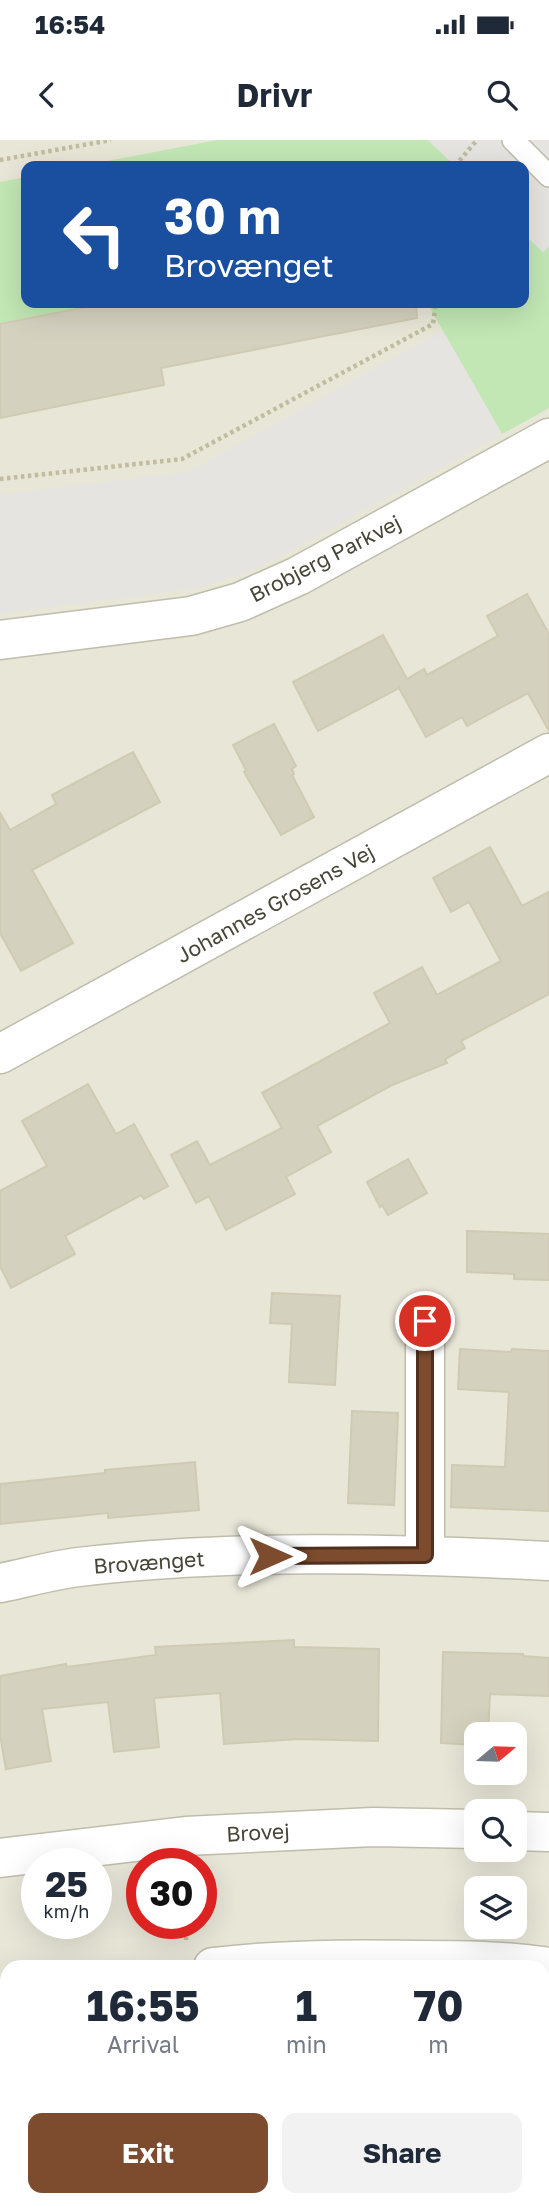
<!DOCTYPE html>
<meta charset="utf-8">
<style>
body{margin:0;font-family:"Golos Text",sans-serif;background:#f2f2f3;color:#1f2937;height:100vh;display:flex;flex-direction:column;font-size:26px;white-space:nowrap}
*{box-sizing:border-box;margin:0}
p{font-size:23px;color:#747a83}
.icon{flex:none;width:38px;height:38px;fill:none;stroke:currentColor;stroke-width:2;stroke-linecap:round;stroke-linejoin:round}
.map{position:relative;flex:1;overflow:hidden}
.side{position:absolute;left:0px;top:1820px;width:550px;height:247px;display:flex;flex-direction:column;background:#fff;border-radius:21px 21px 0 0;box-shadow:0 7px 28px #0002}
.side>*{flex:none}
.guide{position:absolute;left:21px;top:21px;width:508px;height:147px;border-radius:14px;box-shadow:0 7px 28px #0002;background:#1a4fa0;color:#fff;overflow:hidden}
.needle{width:46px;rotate:71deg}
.controls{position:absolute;left:464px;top:1582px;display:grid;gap:14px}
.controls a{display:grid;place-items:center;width:63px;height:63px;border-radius:14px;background:#fff;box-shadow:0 7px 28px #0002;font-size:35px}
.speed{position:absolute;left:21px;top:1708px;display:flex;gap:14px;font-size:35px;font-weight:700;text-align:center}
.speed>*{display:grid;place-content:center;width:91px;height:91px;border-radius:50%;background:#fff;box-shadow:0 7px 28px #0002;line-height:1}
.speed small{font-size:18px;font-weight:400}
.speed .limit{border:10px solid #d22;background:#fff;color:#111}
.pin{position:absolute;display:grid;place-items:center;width:60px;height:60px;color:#fff;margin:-30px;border:4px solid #fff;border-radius:50%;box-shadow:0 2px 7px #0007}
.me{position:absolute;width:77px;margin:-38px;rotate:90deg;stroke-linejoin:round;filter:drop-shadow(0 0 5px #0008)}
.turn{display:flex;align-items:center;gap:24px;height:147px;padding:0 28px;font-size:32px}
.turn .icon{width:91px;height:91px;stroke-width:2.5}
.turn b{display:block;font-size:49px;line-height:60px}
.eta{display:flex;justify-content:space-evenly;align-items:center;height:119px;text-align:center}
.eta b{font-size:42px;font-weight:700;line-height:49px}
.primary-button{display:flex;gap:14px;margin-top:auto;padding:14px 28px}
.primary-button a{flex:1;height:80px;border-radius:14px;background:#7d4c2e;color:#fff;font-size:28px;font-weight:700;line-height:80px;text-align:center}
.primary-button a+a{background:#f2f2f3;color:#1f2937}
.status{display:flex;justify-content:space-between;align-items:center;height:49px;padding:0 35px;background:#fff;direction:ltr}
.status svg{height:19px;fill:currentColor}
header{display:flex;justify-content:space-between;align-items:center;height:91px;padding:0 28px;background:#fff;font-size:32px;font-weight:700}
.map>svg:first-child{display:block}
</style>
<div class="status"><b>16:54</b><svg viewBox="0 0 49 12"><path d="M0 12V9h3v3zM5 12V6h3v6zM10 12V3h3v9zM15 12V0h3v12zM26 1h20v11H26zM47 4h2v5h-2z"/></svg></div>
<header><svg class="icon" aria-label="back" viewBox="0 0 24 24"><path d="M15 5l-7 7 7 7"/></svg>Drivr<svg class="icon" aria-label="search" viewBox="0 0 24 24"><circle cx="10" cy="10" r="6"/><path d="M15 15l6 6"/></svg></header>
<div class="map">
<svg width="549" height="2066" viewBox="0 0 549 2066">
<rect width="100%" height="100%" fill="#f3f3e9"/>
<!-- residential -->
<path fill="#e7e6d7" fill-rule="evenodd" d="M0 0H549V2066H0ZM26 26H523V163H26ZM476 1594H514V1633H476ZM476 1671H514V1710H476ZM37 1724H96V1783H37ZM142 1724H201V1783H142ZM476 1748H514V1787H476ZM7 1827H542V2060H7Z"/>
<!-- green -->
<g fill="#c2e6b4">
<polygon points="218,0 428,0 455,26 81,26"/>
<polygon points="26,37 26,163 107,163 0,184 0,42"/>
<polygon points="523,93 543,112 549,106 549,268 502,294 427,163 523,163"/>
</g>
<!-- parking -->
<g fill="#e5e4e0">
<polygon points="428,0 549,0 549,106 543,112 523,93 523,26 455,26"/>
<polygon points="443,191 502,294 258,428 203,447 0,474 0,355 189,332"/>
</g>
<!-- building -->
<g fill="#d5d1bf" stroke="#cfcbb2" stroke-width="2">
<polygon points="107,163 416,163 417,178 161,228 164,245 0,278 0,184"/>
<polygon points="527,454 549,494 549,591 528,553 467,586 462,577 426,597 399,548 318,591 293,542 383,495 407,539 424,529 427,535 498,496 487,476"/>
<polygon points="274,584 296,626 292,629 294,634 292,635 314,677 281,695 244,632 246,630 233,605"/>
<polygon points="133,612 160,662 32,730 73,803 21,831 0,793 0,673 10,690 56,664 52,655"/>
<polygon points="490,707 522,766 549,752 549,854 461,901 465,908 445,919 447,923 392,945 317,986 331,1012 286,1037 295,1054 226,1090 209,1056 196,1063 171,1015 197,1001 210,1025 282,988 262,953 390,883 374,853 422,827 437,855 501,821 469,762 451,772 433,738"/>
<polygon points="88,944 116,994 134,984 168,1046 144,1059 141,1055 65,1096 75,1114 11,1148 0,1126 0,1051 47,1026 22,981"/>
<polygon points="408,1019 427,1053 388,1075 382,1065 380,1067 367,1042"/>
<polygon points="467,1091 549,1094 549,1140 514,1139 514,1134 467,1132"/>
<polygon points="272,1153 340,1156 335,1245 289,1242 292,1184 270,1183"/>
<polygon points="460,1209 511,1212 512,1209 549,1211 549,1371 451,1367 452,1325 505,1327 509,1252 458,1249"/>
<polygon points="352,1271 398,1273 394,1365 348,1363"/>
<polygon points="195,1322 199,1370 108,1378 108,1373 0,1384 0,1344 105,1333 105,1330"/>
<polygon points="294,1500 294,1507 379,1509 378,1601 298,1599 224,1604 220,1553 154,1558 159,1607 114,1612 108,1562 42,1569 51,1621 6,1629 0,1595 0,1536 66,1524 67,1527 156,1515 155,1507"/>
<polygon points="443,1512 523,1514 523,1516 549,1518 549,1556 490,1554 488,1594 476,1594 476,1605 441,1603"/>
</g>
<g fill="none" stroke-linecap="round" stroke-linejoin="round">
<!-- service casing -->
<g stroke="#bfbdac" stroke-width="24">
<polyline id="service" points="513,0 549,36"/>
</g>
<!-- minor casing -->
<g stroke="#bfbdac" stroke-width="41">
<g id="minor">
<polyline points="0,500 191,476 240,462 298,436 549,298"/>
<polyline points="0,914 549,613"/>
<polyline points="425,1181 425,1415"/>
<path d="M0 1443C26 1438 52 1430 79 1427 234 1409 393 1413 549 1421"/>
<path d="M213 1827C281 1819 348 1819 416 1820 461 1820 505 1820 549 1827"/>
<polyline points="0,1872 7,1870"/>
</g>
</g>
<!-- tertiary casing -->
<g stroke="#bfbdac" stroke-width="41">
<g id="tertiary">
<polyline points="514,1691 549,1692"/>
<polyline points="0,1718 186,1696 373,1687 476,1689"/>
</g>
</g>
<!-- path -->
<g stroke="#c0bc9e" stroke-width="4.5" stroke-dasharray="3.5 3.5" stroke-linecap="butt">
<polyline points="0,20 111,0"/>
<polyline points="455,26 477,0"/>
<polyline points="0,339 182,319 433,184 436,163"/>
<polyline points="186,1783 186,1800"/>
<polyline points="0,2027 7,2025"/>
<polyline points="228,2060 230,2066"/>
<polyline points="457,2060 465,2066"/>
<polyline points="303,2066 323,2060"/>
</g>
<!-- service -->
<use href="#service" stroke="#fff" stroke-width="21"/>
<!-- minor -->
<use href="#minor" stroke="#fff" stroke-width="38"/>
<!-- tertiary -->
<use href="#tertiary" stroke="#fff" stroke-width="38"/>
</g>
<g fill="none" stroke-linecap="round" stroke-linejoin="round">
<!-- route casing -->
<g stroke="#51311e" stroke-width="18">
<polyline id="route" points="270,1416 425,1415 425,1181"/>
</g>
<!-- route -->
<use href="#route" stroke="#7d4c2e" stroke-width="12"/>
</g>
<g text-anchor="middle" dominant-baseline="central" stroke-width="5" stroke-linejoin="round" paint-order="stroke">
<!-- street labels -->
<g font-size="21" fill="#474537" stroke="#fff">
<text transform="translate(325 418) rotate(-27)">Brobjerg Parkvej</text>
<text transform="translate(275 763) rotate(-29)">Johannes Grosens Vej</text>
<text transform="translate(149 1422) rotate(-4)">Brovænget</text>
<text transform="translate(258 1692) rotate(-3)">Brovej</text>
</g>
</g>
</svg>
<div class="controls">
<a><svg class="needle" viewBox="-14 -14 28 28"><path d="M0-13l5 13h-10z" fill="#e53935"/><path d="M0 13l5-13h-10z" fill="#747a83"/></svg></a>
<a><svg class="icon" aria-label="search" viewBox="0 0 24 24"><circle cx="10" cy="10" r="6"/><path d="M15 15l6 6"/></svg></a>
<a><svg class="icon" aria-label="layers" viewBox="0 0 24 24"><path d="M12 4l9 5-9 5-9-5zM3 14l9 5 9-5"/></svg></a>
</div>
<div class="speed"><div>25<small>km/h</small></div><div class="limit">30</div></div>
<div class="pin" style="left:425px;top:1181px;background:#d93025"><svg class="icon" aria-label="arrive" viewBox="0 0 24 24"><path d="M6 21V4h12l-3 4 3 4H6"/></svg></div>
<svg class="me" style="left:270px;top:1416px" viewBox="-20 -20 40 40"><path d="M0-17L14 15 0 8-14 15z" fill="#7d4c2e" stroke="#fff" stroke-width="4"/></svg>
<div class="guide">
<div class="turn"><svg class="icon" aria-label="left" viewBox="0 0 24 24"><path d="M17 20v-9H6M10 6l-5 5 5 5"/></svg><div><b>30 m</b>Brovænget</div></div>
</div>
<section class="side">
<div class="eta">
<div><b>16:55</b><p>Arrival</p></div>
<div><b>1</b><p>min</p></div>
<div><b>70</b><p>m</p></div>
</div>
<div class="primary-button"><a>Exit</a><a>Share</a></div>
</section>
</div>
